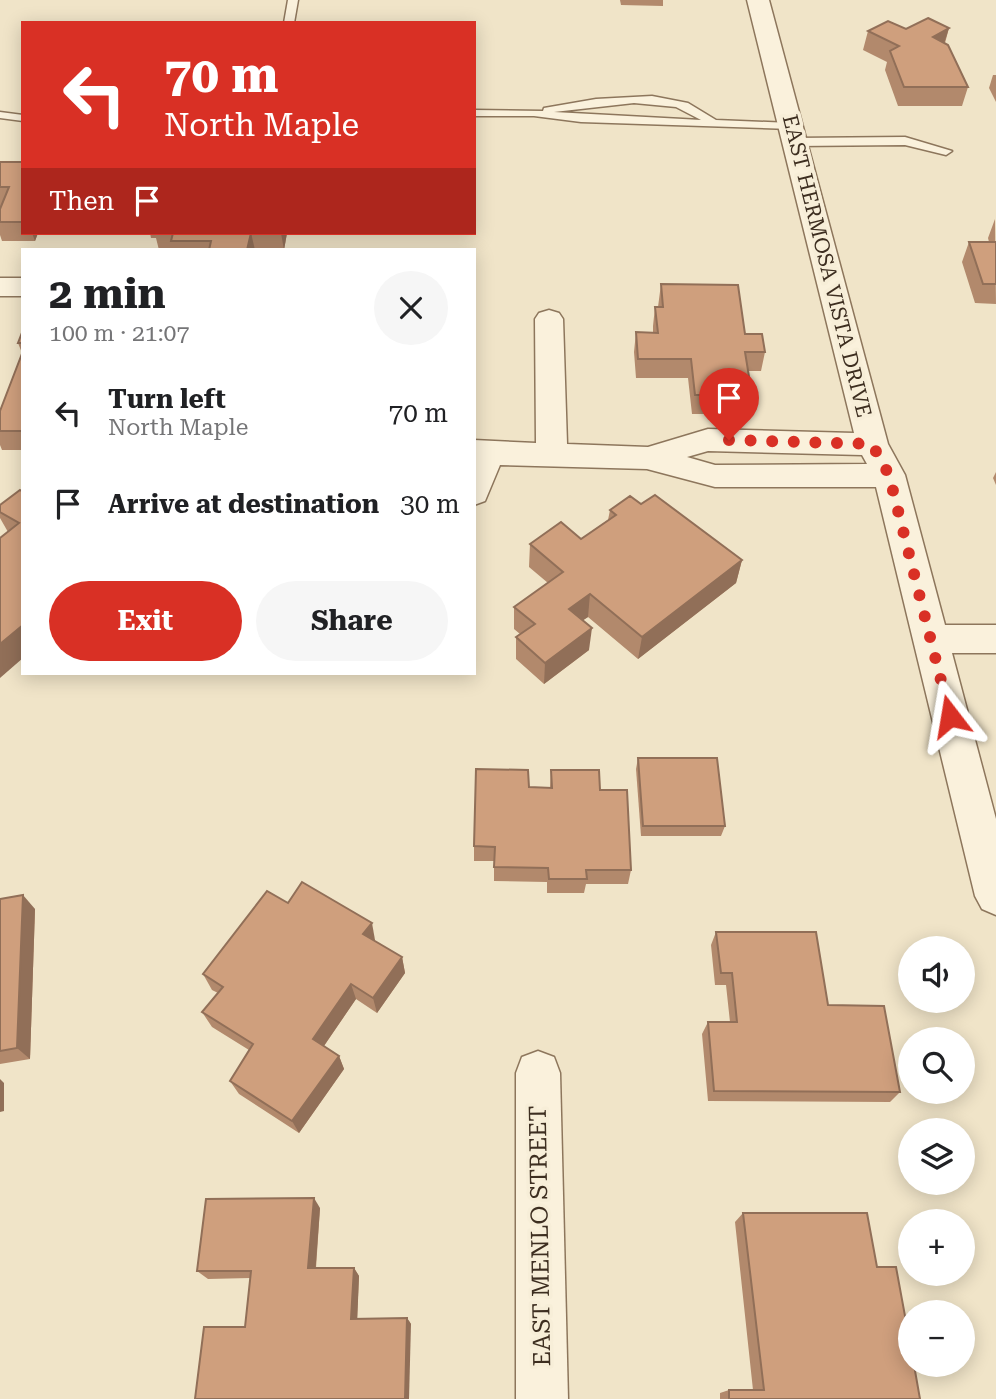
<!DOCTYPE html>
<meta charset="utf-8">
<style>
body{margin:0;font-family:"Roboto Serif",serif;background:#f6f6f6;color:#202124;height:100vh;display:flex;flex-direction:column;font-size:26px;white-space:nowrap}
*{box-sizing:border-box;margin:0}
p{font-size:23px;color:#757577}
.icon{flex:none;width:38px;height:38px;fill:none;stroke:currentColor;stroke-width:2;stroke-linecap:round;stroke-linejoin:round}
.map{position:relative;flex:1;overflow:hidden}
.drawer{position:absolute;left:21px;top:248px;width:455px;height:427px;display:flex;flex-direction:column;background:#fff;border-radius:0px;box-shadow:0 4px 18px #0003}
.drawer>*{flex:none}
.hud{position:absolute;left:21px;top:21px;width:455px;height:214px;border-radius:0px;box-shadow:0 4px 18px #0003;background:#d93025;color:#fff;overflow:hidden}
.fabs{position:absolute;left:898px;top:936px;display:grid;gap:14px}
.fabs a{display:grid;place-items:center;width:77px;height:77px;border-radius:50%;background:#fff;box-shadow:0 4px 18px #0003;font-size:35px}
.pin{position:absolute;display:grid;place-items:center;width:60px;height:60px;color:#fff;margin:-72px -30px;border-radius:50% 50% 50% 0;rotate:-45deg;box-shadow:0 0 7px #0007}
.pin .icon{rotate:45deg}
.me{position:absolute;width:77px;margin:-38px;rotate:346deg;stroke-linejoin:round;filter:drop-shadow(0 0 5px #0008)}
.turn{display:flex;align-items:center;gap:24px;height:147px;padding:0 28px;font-size:32px}
.turn .icon{width:91px;height:91px;stroke-width:2.5}
.turn b{display:block;font-size:49px;line-height:60px}
.then{display:flex;align-items:center;height:66px;padding:0 28px;background:#0003;gap:14px;font-size:26px}
.round{display:grid;place-items:center;flex:none;width:74px;height:74px;border-radius:37px;background:#f6f6f6}
.summary{display:flex;align-items:center;justify-content:space-between;height:119px;padding:0 28px}
h1{font-size:42px;font-weight:700;line-height:52px}
.cta{display:flex;gap:14px;margin-top:auto;padding:14px 28px}
.cta a{flex:1;height:80px;border-radius:42px;background:#d93025;color:#fff;font-size:28px;font-weight:700;line-height:80px;text-align:center}
.cta a+a{background:#f6f6f6;color:#202124}
ul{padding:0;list-style:none}
li{display:flex;align-items:center;gap:21px;height:91px;padding:0 28px}
li div{flex:1}
li b{display:block;font-size:26px}
li em{font-style:normal}
.map>svg:first-child{display:block}
</style>
<div class="map">
<svg width="996" height="1399" viewBox="0 0 996 1399">
<rect width="100%" height="100%" fill="#f0e4c8"/>
<g fill="none" stroke-linecap="round" stroke-linejoin="round">
<!-- lane casing -->
<g stroke="#8d765c" stroke-width="3">
<g id="lane">
<polygon points="288,0 298,0 294,23 284,23"/>
<path d="M652 96 688 103 716 120 791 123 797 126 791 129 581 122 534 116H474V110L543 111 544 108 596 99ZM634 103 676 107 701 120 554 112Z"/>
<polygon points="0,112 23,115 23,121 0,118"/>
<polygon points="905,137 952,151 946,155 905,145 795,146 789,142 795,138"/>
</g>
</g>
<!-- street casing -->
<g stroke="#8d765c" stroke-width="3">
<g id="street">
<path d="M747 0H769L888 444 905 475 945 625H996V653H952L996 819V915L982 909 975 896 876 487H715L647 469 500 465 485 501 474 505V440L536 443 535 319 539 313 549 310 559 313 563 319 567 444 648 447 708 429 854 433ZM708 451 862 455 867 464 715 465 687 457Z"/>
<rect x="0" y="278" width="23" height="18"/>
<polygon points="538,1051 554,1057 560,1073 568,1399 516,1399 516,1073 522,1057"/>
</g>
</g>
<!-- lane -->
<use href="#lane" fill="#faf1dc" fill-rule="evenodd"/>
<!-- street -->
<use href="#street" fill="#faf1dc" fill-rule="evenodd"/>
</g>
<!-- wall -->
<g fill="#b2896c">
<polygon points="620,0 663,0 663,6 621,5"/>
<polygon points="949,28 945,43 968,87 962,106 898,106 885,70 887,62 863,50 868,31"/>
<polygon points="993,75 996,75 996,102 989,88"/>
<polygon points="0,162 23,162 23,233 38,233 35,241 2,241 0,235"/>
<polygon points="995,219 996,304 975,303 962,262 969,242 989,242 988,238"/>
<polygon points="150,233 287,233 284,250 159,250 156,238 151,238"/>
<polygon points="661,284 745,334 765,352 761,371 748,371 752,395 747,414 692,414 688,378 636,378 634,352 636,332 653,332 653,326 655,307 658,307"/>
<polygon points="23,330 23,450 2,450 0,445 0,411 22,353 18,343"/>
<polygon points="996,472 996,485 993,478"/>
<polygon points="23,492 0,678 8,532 0,518 0,505"/>
<polygon points="641,504 742,560 736,583 638,659 588,617 583,620 589,650 544,684 516,659 516,637 520,634 514,629 514,607 548,583 529,567 530,544 581,539 608,520 610,510"/>
<polygon points="247,674 378,674 377,675"/>
<polygon points="638,758 725,826 721,836 641,836 636,769"/>
<polygon points="551,770 600,790 631,870 628,884 586,884 584,893 547,893 547,882 494,881 494,861 474,861 474,846 529,787 550,787"/>
<polygon points="0,899 35,909 30,1059 0,1064"/>
<polygon points="288,903 375,940 375,941 402,957 405,973 377,1013 356,999 324,1046 339,1056 344,1069 299,1133 239,1094 230,1081 249,1050 212,1027 202,1012 218,993 212,990 203,974"/>
<polygon points="716,932 828,1005 900,1092 890,1102 708,1101 702,1034 708,1022 730,1022 726,985 715,985 711,945"/>
<polygon points="320,1208 316,1268 354,1268 359,1276 357,1319 407,1318 411,1324 245,1327 250,1278 208,1279 197,1271"/>
<polygon points="743,1213 877,1267 920,1399 720,1399 720,1393 729,1390 753,1390 735,1222"/>
</g>
<!-- shaded-wall -->
<g fill="#916f58">
<polygon points="949,28 943,47 933,37"/>
<polygon points="32,233 38,233 35,241"/>
<polygon points="251,233 255,250 247,250"/>
<polygon points="281,233 287,233 284,250"/>
<polygon points="742,560 736,583 638,659 642,637"/>
<polygon points="590,594 588,617 567,631 569,609"/>
<polygon points="23,625 23,658 0,678 0,644"/>
<polygon points="592,628 589,650 544,684 545,663"/>
<polygon points="23,895 35,909 30,1059 17,1048"/>
<polygon points="372,923 375,940 367,951 363,934"/>
<polygon points="402,957 405,973 377,1013 373,998"/>
<polygon points="351,984 356,999 319,1053 313,1039"/>
<polygon points="339,1056 344,1069 299,1133 292,1121"/>
<polygon points="0,1079 4,1083 4,1111 0,1112"/>
<polygon points="314,1198 320,1208 315,1276 308,1268"/>
<polygon points="354,1268 359,1276 357,1325 351,1319"/>
<polygon points="407,1318 411,1324 409,1399 405,1399"/>
</g>
<!-- building -->
<g fill="#cf9f7d" stroke="#916f58" stroke-width="2">
<polygon points="928,18 949,28 933,37 948,45 968,87 904,87 890,51 899,46 868,31 888,21 906,29"/>
<polygon points="0,162 23,162 23,222 0,222 0,209 9,187 0,187"/>
<polygon points="173,233 251,233 247,250 209,250 211,241 171,241"/>
<polygon points="969,242 996,242 996,284 983,284"/>
<polygon points="661,284 738,285 745,334 762,334 765,352 745,352 752,395 695,395 691,359 638,359 636,332 658,333 655,307 663,307"/>
<polygon points="23,330 23,343 18,343"/>
<polygon points="23,351 23,431 0,431 0,411"/>
<polygon points="20,490 23,492 23,625 0,644 0,538 19,523 0,512 0,505"/>
<polygon points="655,495 742,560 642,637 590,594 569,609 592,628 545,663 516,637 535,624 514,607 563,572 530,544 561,522 581,539 616,515 610,510 630,496 641,504"/>
<polygon points="638,758 717,758 725,826 643,826"/>
<polygon points="476,769 528,770 529,787 552,788 551,770 599,770 600,790 627,790 631,870 586,870 587,879 549,879 548,868 494,867 495,847 474,846"/>
<polygon points="302,882 372,923 363,934 402,957 373,998 351,984 313,1039 339,1056 292,1121 230,1081 253,1044 202,1012 223,987 203,974 267,891 288,903"/>
<polygon points="23,895 17,1048 0,1051 0,899"/>
<polygon points="716,932 816,932 828,1005 884,1006 900,1092 714,1091 708,1022 737,1022 732,973 721,973"/>
<polygon points="314,1198 308,1268 354,1268 351,1319 407,1318 405,1399 195,1399 204,1327 245,1327 251,1271 197,1271 206,1199"/>
<polygon points="743,1213 867,1213 877,1267 896,1267 910,1343 910,1365 914,1365 920,1399 729,1399 729,1390 764,1390"/>
</g>
<g fill="none" stroke-linecap="round" stroke-linejoin="round">
<!-- route -->
<polyline stroke="#d93025" stroke-width="12" stroke-dasharray="0 21.6" points="729,440 872,444 889,475 950,716"/>
</g>
<g text-anchor="middle" dominant-baseline="central" stroke-width="7" stroke-linejoin="round" paint-order="stroke">
<!-- street labels -->
<g font-size="21" fill="#3d2e20" stroke="#f7eed8">
<text transform="translate(827 266) rotate(76)">EAST HERMOSA VISTA DRIVE</text>
</g>
<!-- near-street labels -->
<g font-size="24" fill="#3d2e20" stroke="#f7eed8">
<text transform="translate(540 1236) rotate(-91)">EAST MENLO STREET</text>
</g>
</g>
</svg>
<div class="fabs">
<a><svg class="icon" aria-label="sound" viewBox="0 0 24 24"><path d="M4 9h4l5-4v14l-5-4H4zM17 9q2 3 0 6"/></svg></a>
<a><svg class="icon" aria-label="search" viewBox="0 0 24 24"><circle cx="10" cy="10" r="6"/><path d="M15 15l6 6"/></svg></a>
<a><svg class="icon" aria-label="layers" viewBox="0 0 24 24"><path d="M12 4l9 5-9 5-9-5zM3 14l9 5 9-5"/></svg></a>
<a>+</a>
<a>−</a>
</div>
<div class="pin" style="left:729px;top:440px;background:#d93025"><svg class="icon" aria-label="arrive" viewBox="0 0 24 24"><path d="M6 21V4h12l-3 4 3 4H6"/></svg></div>
<svg class="me" style="left:950px;top:716px" viewBox="-20 -20 40 40"><path d="M0-17L14 15 0 8-14 15z" fill="#d93025" stroke="#fff" stroke-width="4"/></svg>
<div class="hud">
<div class="turn"><svg class="icon" aria-label="left" viewBox="0 0 24 24"><path d="M17 20v-9H6M10 6l-5 5 5 5"/></svg><div><b>70 m</b>North Maple</div></div>
<div class="then">Then<svg class="icon" aria-label="arrive" viewBox="0 0 24 24"><path d="M6 21V4h12l-3 4 3 4H6"/></svg></div>
</div>
<section class="drawer">
<div class="summary"><div><h1>2 min</h1><p>100 m · 21:07</p></div><a class="round"><svg class="icon" aria-label="close" viewBox="0 0 24 24"><path d="M6 6l12 12M18 6L6 18"/></svg></a></div>
<ul>
<li><svg class="icon" aria-label="left" viewBox="0 0 24 24"><path d="M17 20v-9H6M10 6l-5 5 5 5"/></svg><div><b>Turn left</b><p>North Maple</p></div><em>70 m</em></li>
<li><svg class="icon" aria-label="arrive" viewBox="0 0 24 24"><path d="M6 21V4h12l-3 4 3 4H6"/></svg><div><b>Arrive at destination</b></div><em>30 m</em></li>
</ul>
<div class="cta"><a>Exit</a><a>Share</a></div>
</section>
</div>
